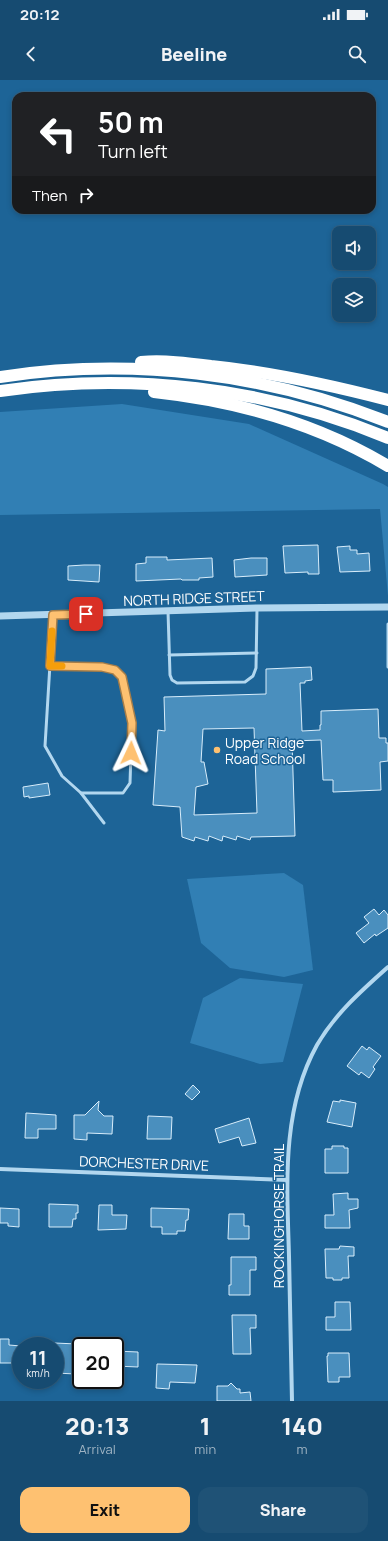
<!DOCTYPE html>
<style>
body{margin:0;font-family:Manrope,sans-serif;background:#1f5276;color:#f1f3f6;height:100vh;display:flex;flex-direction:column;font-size:15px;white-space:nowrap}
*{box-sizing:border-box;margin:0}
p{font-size:13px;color:#9eb3c3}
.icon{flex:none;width:22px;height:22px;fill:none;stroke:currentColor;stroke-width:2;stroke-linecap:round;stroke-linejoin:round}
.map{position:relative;height:1321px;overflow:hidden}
.sheet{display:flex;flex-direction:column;background:#164b71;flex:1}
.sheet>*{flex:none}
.hud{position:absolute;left:12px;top:12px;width:364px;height:122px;border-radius:12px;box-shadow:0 2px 6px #0003,0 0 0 1px #356384;background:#202124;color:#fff;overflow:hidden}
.fabs{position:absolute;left:332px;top:146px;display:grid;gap:8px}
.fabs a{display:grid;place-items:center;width:44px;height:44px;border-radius:8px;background:#164b71;box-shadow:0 2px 6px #0003,0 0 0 1px #356384;font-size:20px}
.speed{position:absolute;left:12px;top:1257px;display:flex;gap:8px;font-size:20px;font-weight:700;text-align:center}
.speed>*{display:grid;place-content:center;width:52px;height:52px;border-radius:50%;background:#164b71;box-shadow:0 2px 6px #0003,0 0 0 1px #356384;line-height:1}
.speed small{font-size:10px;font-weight:400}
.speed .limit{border:2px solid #111;border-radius:6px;background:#fff;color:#111}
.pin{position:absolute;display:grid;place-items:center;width:34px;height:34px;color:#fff;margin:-17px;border-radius:8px;box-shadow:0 2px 6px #0006}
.me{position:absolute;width:44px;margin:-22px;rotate:2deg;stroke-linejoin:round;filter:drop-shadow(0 0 3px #0008)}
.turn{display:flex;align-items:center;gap:14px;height:84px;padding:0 20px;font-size:18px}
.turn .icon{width:52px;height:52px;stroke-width:2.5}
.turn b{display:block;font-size:28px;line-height:34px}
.then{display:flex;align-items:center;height:38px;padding:0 20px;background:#0003;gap:8px;font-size:15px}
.eta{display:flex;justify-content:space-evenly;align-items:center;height:68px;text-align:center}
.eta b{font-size:24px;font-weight:800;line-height:28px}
.cta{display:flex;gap:8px;margin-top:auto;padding:8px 20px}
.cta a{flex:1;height:46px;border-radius:12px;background:#fec171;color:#111;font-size:16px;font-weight:800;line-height:46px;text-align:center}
.cta a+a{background:#1f5276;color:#f1f3f6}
.status{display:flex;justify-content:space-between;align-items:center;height:28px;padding:0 20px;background:#164b71;direction:ltr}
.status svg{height:11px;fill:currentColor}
header{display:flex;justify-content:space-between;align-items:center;height:52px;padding:0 20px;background:#164b71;font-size:18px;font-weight:800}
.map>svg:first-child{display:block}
</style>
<div class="status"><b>20:12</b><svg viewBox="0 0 49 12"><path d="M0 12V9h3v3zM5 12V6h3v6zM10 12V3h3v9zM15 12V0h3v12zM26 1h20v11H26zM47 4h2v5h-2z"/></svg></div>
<header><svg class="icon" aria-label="back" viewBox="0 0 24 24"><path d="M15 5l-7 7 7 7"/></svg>Beeline<svg class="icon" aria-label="search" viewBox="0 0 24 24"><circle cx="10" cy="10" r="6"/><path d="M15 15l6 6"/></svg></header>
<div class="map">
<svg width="388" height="1321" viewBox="0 0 388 1321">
<rect width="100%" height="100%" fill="#1d6497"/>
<!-- green -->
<g fill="#317fb4">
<polygon points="122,324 249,344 383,404 388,407 388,516 380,429 0,435 0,332"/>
<polygon points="284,793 303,805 313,890 284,897 230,888 201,863 187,799"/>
<polygon points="240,898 303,904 283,982 260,984 190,963 203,918"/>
</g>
<!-- building -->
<g fill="#4a8fbe" stroke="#d8edfb" fill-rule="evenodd">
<polygon points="318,465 319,494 308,494 308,492 285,493 283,466"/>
<polygon points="350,466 350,470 357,470 357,474 369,473 370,491 340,492 337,467"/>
<polygon points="146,477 167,477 167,480 212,478 213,497 199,498 199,500 182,500 181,499 136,501 136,484 146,483"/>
<polygon points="251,478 267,478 267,495 235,497 234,480"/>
<polygon points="84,485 100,485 99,502 68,500 68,486"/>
<path d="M311 587 312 600 305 601V603H300L302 651 320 650V645H321V631L378 629 379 658H386V663H388V681L380 682 381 710 333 712V700H323L321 660 292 661 295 756 251 757 250 760 237 756 236 760 223 756 222 761 209 756 208 761 195 757 194 761 182 757 180 727 153 725 158 650 165 651 164 617 266 614V589ZM254 648 257 733 194 735 196 707 208 704 204 682H201L203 649Z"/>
<polygon points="48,703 50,715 29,718 29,716 24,717 23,707"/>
<polygon points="374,829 379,835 384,830 388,835 388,848 376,856 375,854 364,863 356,853 369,843 364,837"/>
<polygon points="362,966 367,970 369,967 381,976 373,987 375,989 369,998 361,992 359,995 347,986"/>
<polygon points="193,1005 200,1012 192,1020 185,1014"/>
<polygon points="340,1020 356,1023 352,1047 327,1042 333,1021 340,1022"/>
<polygon points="99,1021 98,1030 104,1036 113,1036 112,1054 87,1053 87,1060 74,1059 74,1035 85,1035"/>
<polygon points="26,1033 56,1035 56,1049 38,1049 38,1058 25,1058"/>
<polygon points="148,1036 172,1037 171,1059 147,1059"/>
<polygon points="249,1038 256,1063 242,1066 239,1057 219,1063 215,1049"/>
<polygon points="332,1066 344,1066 344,1068 348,1068 348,1093 325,1093 325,1069 332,1069"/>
<polygon points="348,1113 348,1119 358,1119 358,1128 349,1130 350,1148 325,1148 325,1135 334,1135 333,1114"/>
<polygon points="49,1124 78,1125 78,1133 76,1133 76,1139 73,1139 72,1147 49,1147"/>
<polygon points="99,1125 112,1125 112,1135 127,1135 126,1149 98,1150"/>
<polygon points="0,1128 19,1129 19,1147 8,1146 8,1143 0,1143"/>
<polygon points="151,1128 189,1129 188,1140 186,1140 185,1151 177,1151 177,1154 162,1154 162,1147 151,1147"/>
<polygon points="229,1134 244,1134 244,1146 249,1146 249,1159 228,1159"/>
<polygon points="340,1166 354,1167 354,1176 348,1176 349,1198 342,1198 342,1200 333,1200 333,1198 326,1198 325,1169 339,1169"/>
<polygon points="231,1177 256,1177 256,1190 250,1190 250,1215 229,1215 229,1205 231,1205"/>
<polygon points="335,1222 350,1222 351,1250 326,1250 326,1237 335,1237"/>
<polygon points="232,1235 256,1235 256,1248 250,1248 251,1274 233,1274"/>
<polygon points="0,1259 9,1259 9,1265 21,1266 21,1283 0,1283"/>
<polygon points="55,1263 77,1264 76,1270 81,1270 81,1288 76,1288 76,1294 55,1293"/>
<polygon points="115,1271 138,1272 138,1287 115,1286"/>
<polygon points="328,1273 349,1273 350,1297 339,1297 339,1302 328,1302 327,1276 328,1276"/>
<polygon points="157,1284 197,1285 195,1303 170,1302 169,1309 156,1308"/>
<polygon points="231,1303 237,1309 240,1309 240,1313 250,1312 251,1321 217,1321 217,1306 228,1306"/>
</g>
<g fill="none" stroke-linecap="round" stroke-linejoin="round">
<!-- service -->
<g stroke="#b2d7ef" stroke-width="3">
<polyline points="168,531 170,595 172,600 177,603 245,602 253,596 256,588 257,529"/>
<polyline points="53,535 45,666 62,696 81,713 104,743"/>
<polyline points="388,544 388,587"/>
<polyline points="169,575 257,573"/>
<polyline points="50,586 101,587 115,590 122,597 132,643 130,703 123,713 81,713"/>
</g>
<!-- minor -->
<g stroke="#b2d7ef" stroke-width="4">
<polyline points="0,1089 287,1100"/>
<path d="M292 1321C291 1273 290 1224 289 1176 287 1105 281 1030 317 965 335 934 361 911 388 887"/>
</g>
<!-- tertiary -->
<polyline stroke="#b2d7ef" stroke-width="7" points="0,536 257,528 388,527"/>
<!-- motorway -->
<g stroke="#fff" stroke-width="12">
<path d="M141 282C164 280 188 283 211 286 271 292 330 305 388 320"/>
<path d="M0 297C131 277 265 293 388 342"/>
<path d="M0 311C130 292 266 307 388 358"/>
<path d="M154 312C238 321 316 343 388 386"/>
</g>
</g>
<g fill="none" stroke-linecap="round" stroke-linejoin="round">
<!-- route casing -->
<g stroke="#a57d49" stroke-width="10">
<polyline id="route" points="86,534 53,535 50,586 102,587 115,590 122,597 132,643 131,673"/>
</g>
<!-- route -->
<use href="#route" stroke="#fec171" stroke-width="7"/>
<!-- slow -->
<polyline stroke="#f59e0b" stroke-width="7" points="52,551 50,586 62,586"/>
</g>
<!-- markers -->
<circle fill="#fec171" stroke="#1d6497" stroke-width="1.5" cx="217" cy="670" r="4"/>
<g text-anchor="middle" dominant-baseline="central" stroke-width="3" stroke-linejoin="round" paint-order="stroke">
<!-- street labels -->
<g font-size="14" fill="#fff" stroke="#1d6497">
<text transform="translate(194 518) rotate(-2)">NORTH RIDGE STREET</text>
<text transform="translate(144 1083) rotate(2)">DORCHESTER DRIVE</text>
<text transform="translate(278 1136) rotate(-90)">ROCKINGHORSE TRAIL</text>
</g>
<!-- poi labels -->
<g font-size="14" fill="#fff" stroke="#1d6497" text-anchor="start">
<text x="225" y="662">Upper Ridge<tspan x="225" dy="16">Road School</tspan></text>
</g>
</g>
</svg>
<div class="fabs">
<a><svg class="icon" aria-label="sound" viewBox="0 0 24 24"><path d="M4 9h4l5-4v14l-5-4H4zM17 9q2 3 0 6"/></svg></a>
<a><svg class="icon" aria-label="layers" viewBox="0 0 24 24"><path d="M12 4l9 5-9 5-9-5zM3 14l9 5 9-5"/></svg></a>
</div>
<div class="speed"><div>11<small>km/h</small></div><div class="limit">20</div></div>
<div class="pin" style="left:86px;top:534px;background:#d93025"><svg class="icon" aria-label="arrive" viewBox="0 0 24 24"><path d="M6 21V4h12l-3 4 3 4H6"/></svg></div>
<svg class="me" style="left:131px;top:673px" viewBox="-20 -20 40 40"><path d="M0-17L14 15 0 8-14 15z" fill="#fec171" stroke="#fff" stroke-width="4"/></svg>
<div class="hud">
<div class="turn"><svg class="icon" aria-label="left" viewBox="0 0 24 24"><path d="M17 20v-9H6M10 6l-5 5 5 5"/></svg><div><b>50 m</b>Turn left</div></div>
<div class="then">Then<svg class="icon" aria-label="right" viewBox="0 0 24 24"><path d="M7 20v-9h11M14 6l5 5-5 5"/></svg></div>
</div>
</div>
<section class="sheet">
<div class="eta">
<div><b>20:13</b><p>Arrival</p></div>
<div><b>1</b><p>min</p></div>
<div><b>140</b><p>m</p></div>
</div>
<div class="cta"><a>Exit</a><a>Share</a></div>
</section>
